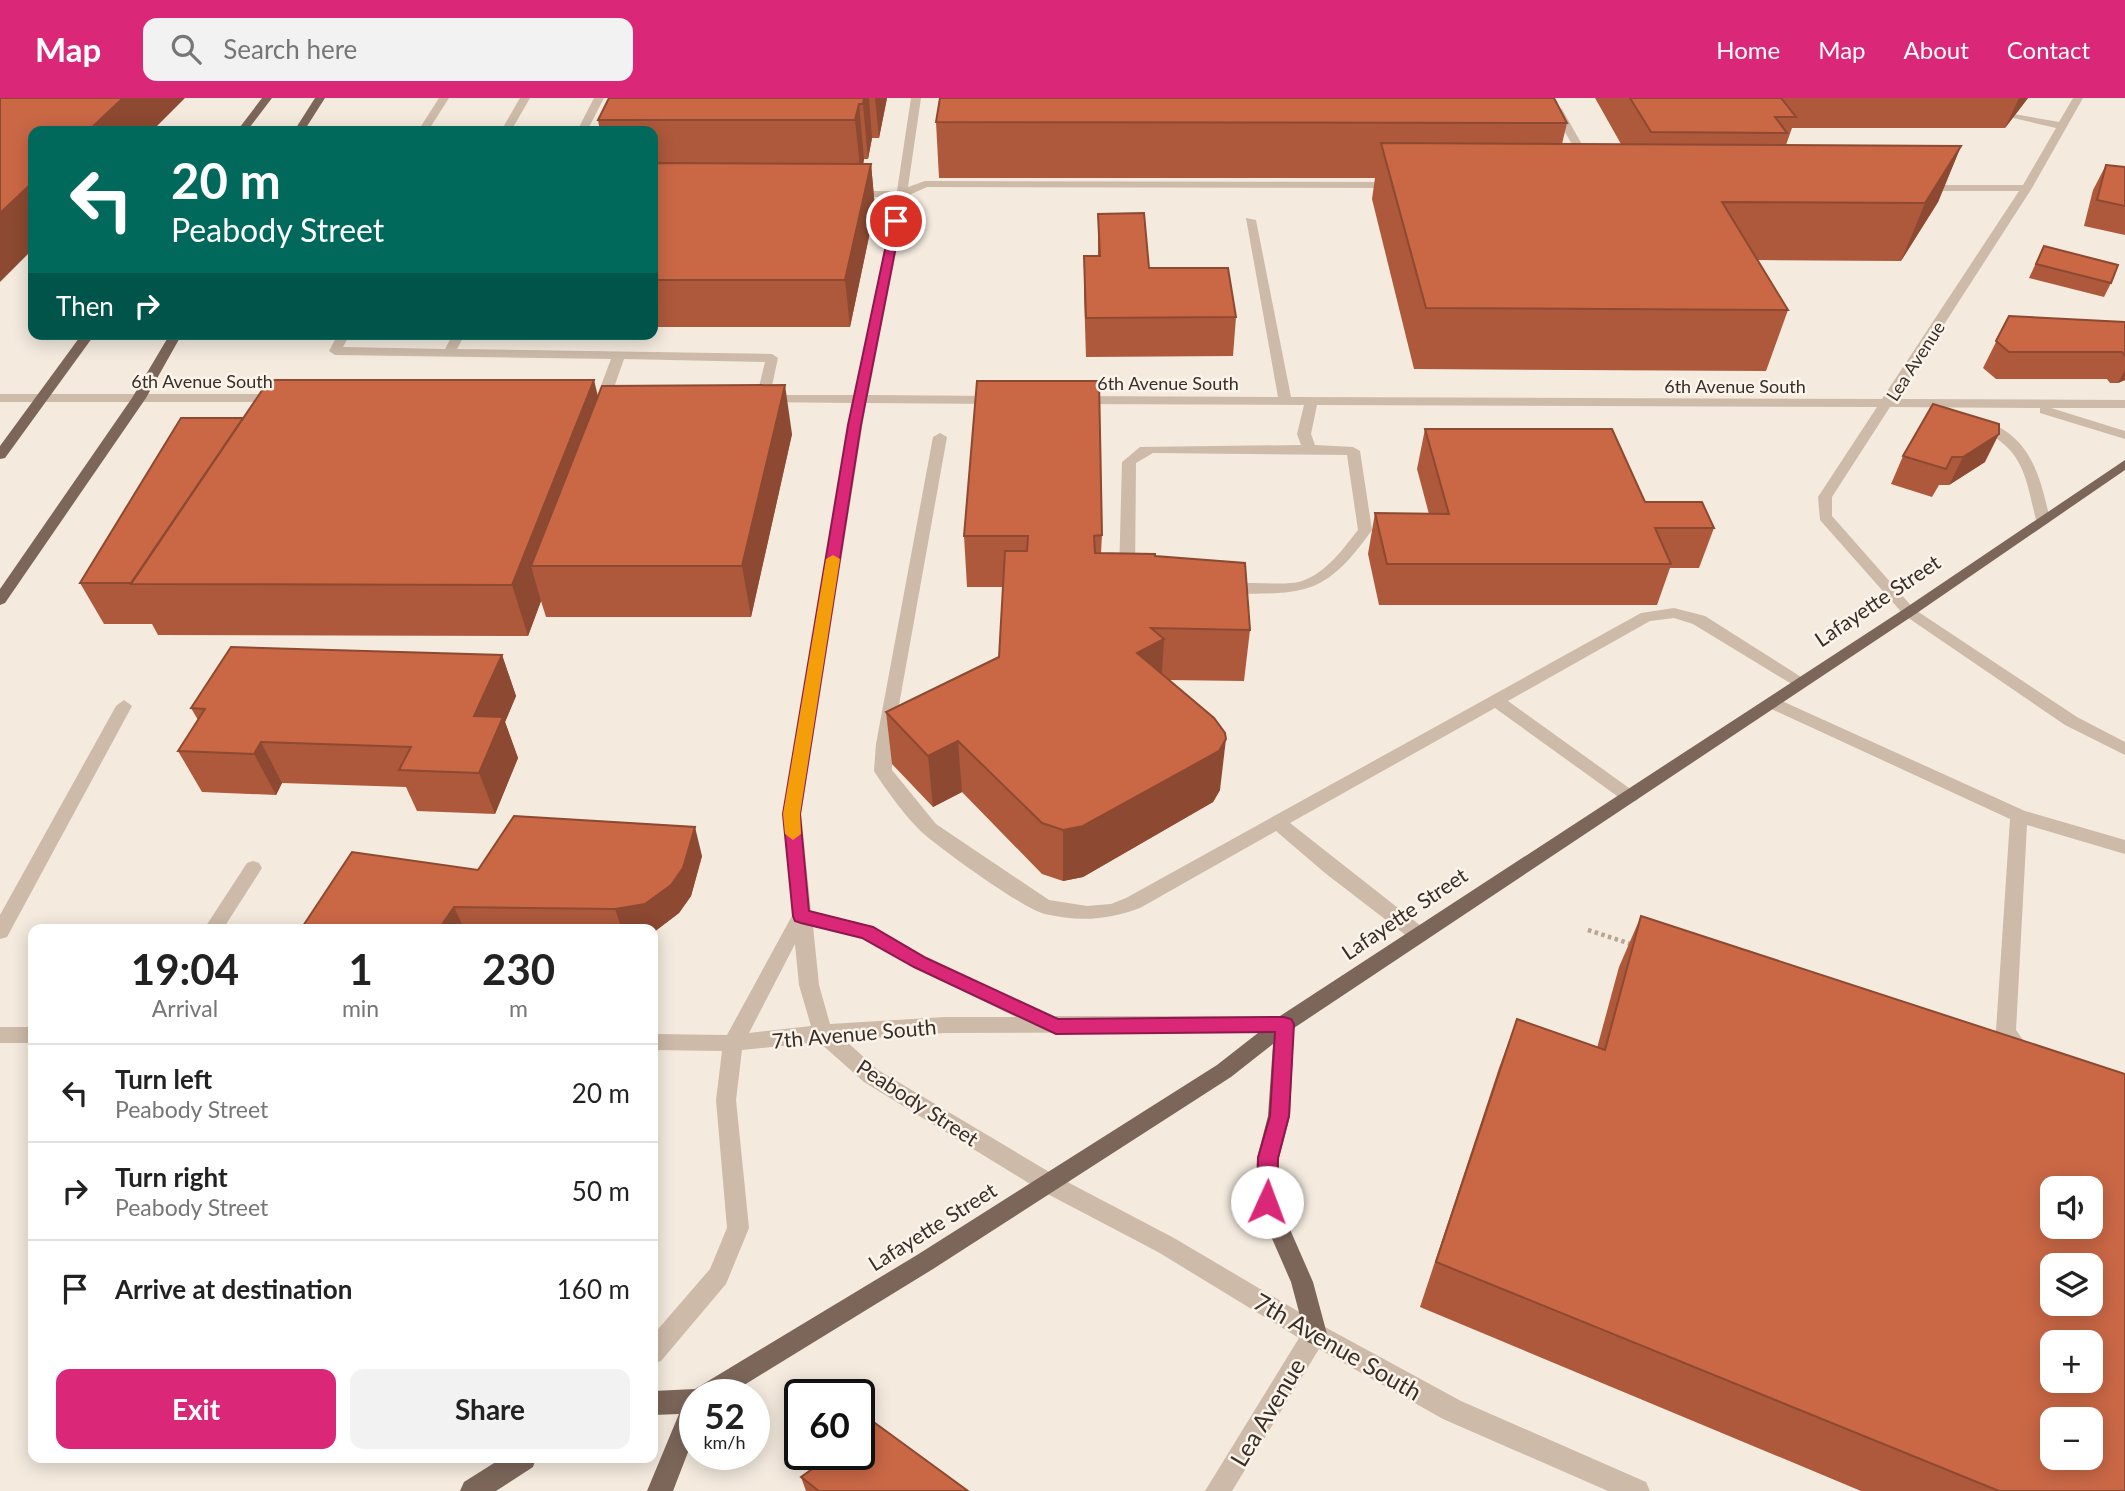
<!DOCTYPE html>
<meta charset="utf-8">
<style>
body{margin:0;font-family:Lato,sans-serif;background:#f2f2f2;color:#222;height:100vh;display:flex;flex-direction:column;font-size:26px;white-space:nowrap}
*{box-sizing:border-box;margin:0}
p{font-size:23px;color:#767676}
.icon{flex:none;width:38px;height:38px;fill:none;stroke:currentColor;stroke-width:2;stroke-linecap:round;stroke-linejoin:round}
.map{position:relative;flex:1;overflow:hidden}
.sheet{position:absolute;left:28px;top:826px;width:630px;height:539px;display:flex;flex-direction:column;background:#fff;border-radius:14px;box-shadow:0 4px 18px #0003}
.sheet>*{flex:none}
.banner{position:absolute;left:28px;top:28px;width:630px;height:214px;border-radius:14px;box-shadow:0 4px 18px #0003;background:#00695c;color:#fff;overflow:hidden}
.controls{position:absolute;left:2040px;top:1078px;display:grid;gap:14px}
.controls a{display:grid;place-items:center;width:63px;height:63px;border-radius:14px;background:#fff;box-shadow:0 4px 18px #0003;font-size:35px}
.speed{position:absolute;left:679px;top:1281px;display:flex;gap:14px;font-size:35px;font-weight:700;text-align:center}
.speed>*{display:grid;place-content:center;width:91px;height:91px;border-radius:50%;background:#fff;box-shadow:0 4px 18px #0003;line-height:1}
.speed small{font-size:18px;font-weight:400}
.speed .limit{border:4px solid #111;border-radius:10px;background:#fff;color:#111}
.pin{position:absolute;display:grid;place-items:center;width:60px;height:60px;color:#fff;margin:-30px;border:4px solid #fff;border-radius:50%;box-shadow:0 2px 7px #0007}
.me{position:absolute;width:77px;margin:-38px;rotate:2deg;stroke-linejoin:round;filter:drop-shadow(0 0 5px #0008)}
.turn{display:flex;align-items:center;gap:24px;height:147px;padding:0 28px;font-size:32px}
.turn .icon{width:91px;height:91px;stroke-width:2.5}
.turn b{display:block;font-size:49px;line-height:60px}
.then{display:flex;align-items:center;height:66px;padding:0 28px;background:#0003;gap:14px;font-size:26px}
.eta{display:flex;justify-content:space-evenly;align-items:center;height:119px;text-align:center}
.eta b{font-size:42px;font-weight:700;line-height:49px}
.action{display:flex;gap:14px;margin-top:auto;padding:14px 28px}
.action a{flex:1;height:80px;border-radius:14px;background:#db2777;color:#fff;font-size:28px;font-weight:700;line-height:80px;text-align:center}
.action a+a{background:#f2f2f2;color:#222}
ul{padding:0;list-style:none}
li{display:flex;align-items:center;gap:21px;height:98px;padding:0 28px;border-top:2px solid #e0e0e0}
li div{flex:1}
li b{display:block;font-size:26px}
li em{font-style:normal}
header{display:flex;align-items:center;gap:42px;box-sizing:border-box;height:98px;padding:0 35px;background:#db2777;color:#fff}
header strong{font-size:33px}
nav{display:flex;gap:38px;margin-inline-start:auto;font-size:24px}
.search{width:490px;height:63px;background:#f2f2f2;display:flex;align-items:center;gap:18px;box-sizing:border-box;padding:0 24px;border-radius:14px;color:#767676;font-size:26px}
.map>svg:first-child{display:block}
</style>
<header>
<strong>Map</strong>
<div class="search"><svg class="icon" aria-label="search" viewBox="0 0 24 24"><circle cx="10" cy="10" r="6"/><path d="M15 15l6 6"/></svg>Search here</div>
<nav><a>Home</a><a>Map</a><a>About</a><a>Contact</a></nav>
</header>
<div class="map">
<svg width="2125" height="1393" viewBox="0 0 2125 1393">
<rect width="100%" height="100%" fill="#f4eade"/>
<g fill="none" stroke-linecap="round" stroke-linejoin="round">
<!-- path -->
<polyline stroke="#b9a493" stroke-width="4.5" stroke-dasharray="3.5 3.5" stroke-linecap="butt" points="1588,832 1634,847"/>
<!-- minor -->
<g fill="#cdbaa9" fill-rule="evenodd">
<polygon points="439,0 449,0 428,33 418,33"/>
<polygon points="520,0 530,0 511,33 501,33"/>
<polygon points="594,0 604,0 587,33 577,33"/>
<path d="M911 0H921L908 89 925 83 1397 84 1402 87 1397 90 927 89 907 98 868 297 997 298 1004 302 997 306 866 305 801 716 811 813 874 829 927 859 1054 918H1284L1291 920 1294 926 1291 932 1284 934 945 935 845 942 878 972 1056 1078 1174 1140 1323 1228 1461 1303 1646 1384 1650 1393H1608L1443 1321 1319 1251 1232 1393H1205L1299 1240 1158 1154 1040 1092 864 984 819 944 742 952 736 1002 749 1130 726 1186 661 1263 653 1266V1237L710 1171 727 1130 716 1002 722 953 653 952V936L727 937 793 816 783 716 853 305 758 304 756 301 765 264 624 261 610 301 603 305 596 301 611 261 335 257 329 253 338 236H350L343 249 445 251 453 236H465L457 251 772 256 778 260 770 297H854L896 99H849L844 96 849 93H897ZM813 828 862 840 913 869 1016 919H945L830 926 819 887ZM795 846 799 887 811 928 749 935Z"/>
<path d="M2073 0H2083L2032 90 1896 301 2125 302V310H2051L2125 333V341L2040 315V310L1890 309 1832 399V418L1914 511 2077 619 2125 644V657L2065 627 1904 517 1820 422 1818 399 1877 309 1317 307 1311 336 1315 347 1353 349 1360 353 1372 432C1323 501 1303 495 1224 496L1216 491C1228 479 1282 490 1302 483 1326 475 1343 451 1358 432L1347 357 1153 355 1136 365 1135 477 1127 482 1119 477 1122 364 1140 349 1301 347 1297 336 1304 307 1074 306 1067 302 1074 298 1278 299 1246 120 1256 122 1291 299 1882 301 2019 93H1922L1917 90 1922 87H2023L2056 30 2009 19 2014 16 2059 24Z"/>
<polygon points="1553,9 1562,11 1593,66 1592,68 1583,66 1552,11"/>
<polygon points="0,296 280,296 287,300 280,304 0,304"/>
<path d="M1980 322C2030 335 2040 377 2050 422L2048 425 2043 426 2036 422C2025 376 2023 349 1975 329V323Z"/>
<path d="M940 335 947 339 892 646V672L936 726 1049 802 1087 808 1111 806 1126 800 1641 515 1674 510 1705 518 1809 584 1801 589 1795 588 1693 526 1674 520 1650 523 1508 603 1636 695 1639 699 1636 703H1624L1495 610 1290 725 1426 832 1429 837 1426 842 1419 844 1412 842 1325 775 1276 733 1140 810C1108 822 1079 824 1045 816 1025 812 942 752 924 736 908 722 886 692 874 673L876 646 933 339Z"/>
<polygon points="1771,598 2025,713 2125,742 2125,756 2027,727 2016,932 2032,955 2029,961 2022,963 2009,956 1996,933 2010,721 1765,608 1763,604"/>
<polygon points="124,602 132,608 7,839 0,841 0,817 116,608"/>
<polygon points="253,763 259,765 262,770 223,831 204,831 247,765"/>
<rect x="0" y="929" width="33" height="16"/>
</g>
<!-- major -->
<g fill="#7c665a" fill-rule="evenodd">
<polygon points="262,0 272,0 247,33 237,33"/>
<polygon points="315,0 325,0 304,33 294,33"/>
<polygon points="82,236 95,236 5,360 0,361 0,348"/>
<polygon points="170,236 182,236 146,300 5,505 0,507 0,491 132,300"/>
<polygon points="2125,362 2125,372 1914,517 1294,930 1290,1018 1279,1060 1278,1104 1313,1184 1327,1236 1323,1244 1315,1247 1307,1244 1291,1184 1256,1104 1257,1060 1268,1018 1273,946 1231,979 933,1171 728,1297 695,1297 695,1336 673,1393 647,1393 679,1316 653,1317 653,1293 695,1291 917,1157 1217,967 1277,920 1904,511"/>
<polygon points="502,1360 536,1360 533,1369 496,1393 460,1393 464,1384"/>
</g>
</g>
<!-- wall -->
<g fill="#ae593c">
<polygon points="609,0 887,0 879,40 872,40 868,61 864,61 863,66 871,66 875,110 850,229 653,229 653,33 600,33 598,22"/>
<polygon points="1595,0 2028,0 2005,30 1792,30 1786,47 1961,48 1938,104 1901,163 1758,162 1788,212 1766,273 1414,271 1372,101 1375,80 939,80 936,24 1567,25 1562,46 1621,46"/>
<polygon points="2106,67 2125,69 2125,137 2084,128 2093,92"/>
<polygon points="1098,116 1149,170 1236,219 1233,258 1086,259 1084,196 1084,158 1098,158"/>
<polygon points="2044,148 2111,185 2104,199 2029,180"/>
<polygon points="2009,218 2125,224 2125,282 2118,285 2110,285 2107,281 1996,281 1983,270"/>
<polygon points="598,299 792,336 751,519 546,519 541,503 528,538 158,537 152,526 104,526 80,485 243,321"/>
<polygon points="1933,306 1985,364 1949,387 1939,387 1932,399 1891,386 1903,358"/>
<polygon points="1425,331 1645,404 1714,430 1699,470 1670,470 1657,507 1379,507 1368,456 1375,415 1429,416 1417,371"/>
<polygon points="1102,437 1101,455 1155,458 1250,532 1244,583 1168,582 1220,692 1213,704 1083,779 1063,783 1042,776 962,694 933,709 892,666 886,614 999,559 1003,489 967,489 964,438"/>
<polygon points="502,557 516,598 505,624 518,660 495,716 417,713 406,689 282,685 276,697 202,694 178,653 198,622 191,610"/>
<polygon points="702,758 691,798 679,815 654,834 653,831 301,831 478,772"/>
<polygon points="1641,818 2125,1393 1861,1393 1420,1209 1499,970 1517,921 1597,950 1619,869"/>
<polygon points="801,1379 968,1393 806,1393"/>
</g>
<!-- shaded-wall -->
<g fill="#8d4931">
<polygon points="123,0 185,0 152,33 88,33"/>
<polygon points="864,0 869,0 872,40 868,61 863,6"/>
<polygon points="875,0 887,0 879,40"/>
<polygon points="2019,0 2028,0 2005,30"/>
<polygon points="859,6 864,61 861,78 855,22"/>
<polygon points="1961,48 1938,104 1901,163 1925,105"/>
<polygon points="871,66 875,110 850,229 845,182"/>
<polygon points="33,84 33,151 0,184 0,115"/>
<polygon points="2125,272 2125,282 2118,285"/>
<polygon points="594,282 606,331 531,468 541,503 528,538 512,487"/>
<polygon points="785,287 792,336 751,519 742,468"/>
<polygon points="1999,336 1985,364 1949,387 1963,359"/>
<polygon points="1164,541 1161,592 1137,555"/>
<polygon points="502,557 516,598 505,624 518,660 495,716 479,675 474,618"/>
<polygon points="1226,641 1220,692 1213,704 1083,779 1063,783 1063,732"/>
<polygon points="958,643 962,694 933,709 928,658"/>
<polygon points="261,644 282,685 276,697 254,656"/>
<polygon points="695,729 702,758 691,798 679,815 654,834 653,834 653,831 622,831 615,811"/>
<polygon points="454,809 464,831 439,831"/>
</g>
<!-- building -->
<g fill="#ca6846" stroke="#8d4931" stroke-width="2" fill-rule="evenodd">
<polygon points="0,0 123,0 88,33 33,33 33,84 0,115"/>
<polygon points="609,0 864,0 863,6 859,6 855,22 598,22"/>
<polygon points="940,0 1554,0 1567,25 936,24"/>
<polygon points="1630,0 1781,0 1796,19 1775,19 1787,35 1651,34"/>
<polygon points="1381,45 1961,48 1925,105 1722,104 1788,212 1426,210"/>
<polygon points="653,65 871,66 845,182 653,182"/>
<polygon points="2106,67 2125,69 2125,108 2097,102"/>
<polygon points="1144,115 1149,170 1228,170 1236,219 1086,220 1084,158 1100,158 1098,116"/>
<polygon points="2044,148 2118,167 2111,185 2036,166"/>
<polygon points="2009,218 2125,224 2125,258 2122,254 2009,254 1996,243"/>
<polygon points="269,282 594,282 512,487 131,486"/>
<polygon points="977,283 1099,283 1102,437 1094,438 1095,455 1155,456 1155,458 1245,465 1250,532 1151,530 1164,541 1137,555 1214,620 1225,635 1226,641 1219,653 1083,728 1063,732 1042,725 958,643 928,658 886,614 999,559 1005,453 1027,453 1028,438 964,438"/>
<polygon points="785,287 742,468 531,468 602,288"/>
<polygon points="1933,306 1999,326 1999,336 1963,359 1952,359 1946,371 1903,358"/>
<polygon points="181,320 243,320 131,485 80,485"/>
<polygon points="1425,331 1612,331 1645,404 1702,404 1714,430 1655,430 1671,466 1387,466 1375,415 1449,416"/>
<polygon points="231,549 502,557 474,618 503,619 479,675 399,672 411,649 261,644 254,656 178,653 205,611 191,610"/>
<polygon points="514,718 695,729 683,770 671,787 645,806 615,811 454,809 439,831 301,831 352,754 478,772"/>
<path d="M1641 818 2125 976V1393H1999L1436 1164 1517 921 1605 952ZM2053 1090H2091V1129H2053ZM2053 1167H2091V1206H2053ZM2053 1244H2091V1283H2053ZM2053 1321H2091V1360H2053Z"/>
<polygon points="875,1325 968,1393 819,1393 801,1379 833,1356 859,1356 859,1337"/>
</g>
<!-- route -->
<polygon fill="#db2777" stroke="#8e194d" stroke-width="2" points="896,120 901,123 861,327 800,716 809,813 873,829 926,860 1058,921 1284,919 1291,921 1294,926 1289,1018 1278,1060 1277,1104 1274,1110 1267,1113 1260,1110 1257,1104 1258,1060 1270,1018 1275,934 1056,936 914,869 862,840 801,825 795,823 793,818 783,716 848,327 891,123"/>
<!-- slow -->
<polygon fill="#f59e0b" points="833,457 840,461 800,716 801,736 793,742 785,736 783,716 826,461"/>
<g text-anchor="middle" dominant-baseline="central" stroke-width="5" stroke-linejoin="round" paint-order="stroke">
<!-- far-street labels -->
<g font-size="18" fill="#392f29" stroke="#fbf4eb">
<text transform="translate(1915 263) rotate(-57)">Lea Avenue</text>
<text x="202" y="283">6th Avenue South</text>
<text x="1168" y="285">6th Avenue South</text>
<text x="1735" y="288">6th Avenue South</text>
</g>
<!-- street labels -->
<g font-size="21" fill="#392f29" stroke="#fbf4eb">
<text transform="translate(1877 502) rotate(-34)">Lafayette Street</text>
<text transform="translate(1404 815) rotate(-34)">Lafayette Street</text>
<text transform="translate(854 935) rotate(-5)">7th Avenue South</text>
<text transform="translate(918 1004) rotate(33)">Peabody Street</text>
<text transform="translate(932 1128) rotate(-32)">Lafayette Street</text>
</g>
<!-- near-street labels -->
<g font-size="24" fill="#392f29" stroke="#fbf4eb">
<text transform="translate(1338 1248) rotate(30)">7th Avenue South</text>
<text transform="translate(1267 1314) rotate(-59)">Lea Avenue</text>
</g>
</g>
</svg>
<div class="controls">
<a><svg class="icon" aria-label="sound" viewBox="0 0 24 24"><path d="M4 9h4l5-4v14l-5-4H4zM17 9q2 3 0 6"/></svg></a>
<a><svg class="icon" aria-label="layers" viewBox="0 0 24 24"><path d="M12 4l9 5-9 5-9-5zM3 14l9 5 9-5"/></svg></a>
<a>+</a>
<a>−</a>
</div>
<div class="speed"><div>52<small>km/h</small></div><div class="limit">60</div></div>
<div class="pin" style="left:896px;top:123px;background:#d93025"><svg class="icon" aria-label="arrive" viewBox="0 0 24 24"><path d="M6 21V4h12l-3 4 3 4H6"/></svg></div>
<svg class="me" style="left:1267px;top:1104px" viewBox="-20 -20 40 40"><circle r="19" fill="#fff"/><path d="M0-13L10 11 0 6-10 11z" fill="#db2777"/></svg>
<div class="banner">
<div class="turn"><svg class="icon" aria-label="left" viewBox="0 0 24 24"><path d="M17 20v-9H6M10 6l-5 5 5 5"/></svg><div><b>20 m</b>Peabody Street</div></div>
<div class="then">Then<svg class="icon" aria-label="right" viewBox="0 0 24 24"><path d="M7 20v-9h11M14 6l5 5-5 5"/></svg></div>
</div>
<section class="sheet">
<div class="eta">
<div><b>19:04</b><p>Arrival</p></div>
<div><b>1</b><p>min</p></div>
<div><b>230</b><p>m</p></div>
</div>
<ul>
<li><svg class="icon" aria-label="left" viewBox="0 0 24 24"><path d="M17 20v-9H6M10 6l-5 5 5 5"/></svg><div><b>Turn left</b><p>Peabody Street</p></div><em>20 m</em></li>
<li><svg class="icon" aria-label="right" viewBox="0 0 24 24"><path d="M7 20v-9h11M14 6l5 5-5 5"/></svg><div><b>Turn right</b><p>Peabody Street</p></div><em>50 m</em></li>
<li><svg class="icon" aria-label="arrive" viewBox="0 0 24 24"><path d="M6 21V4h12l-3 4 3 4H6"/></svg><div><b>Arrive at destination</b></div><em>160 m</em></li>
</ul>
<div class="action"><a>Exit</a><a>Share</a></div>
</section>
</div>
